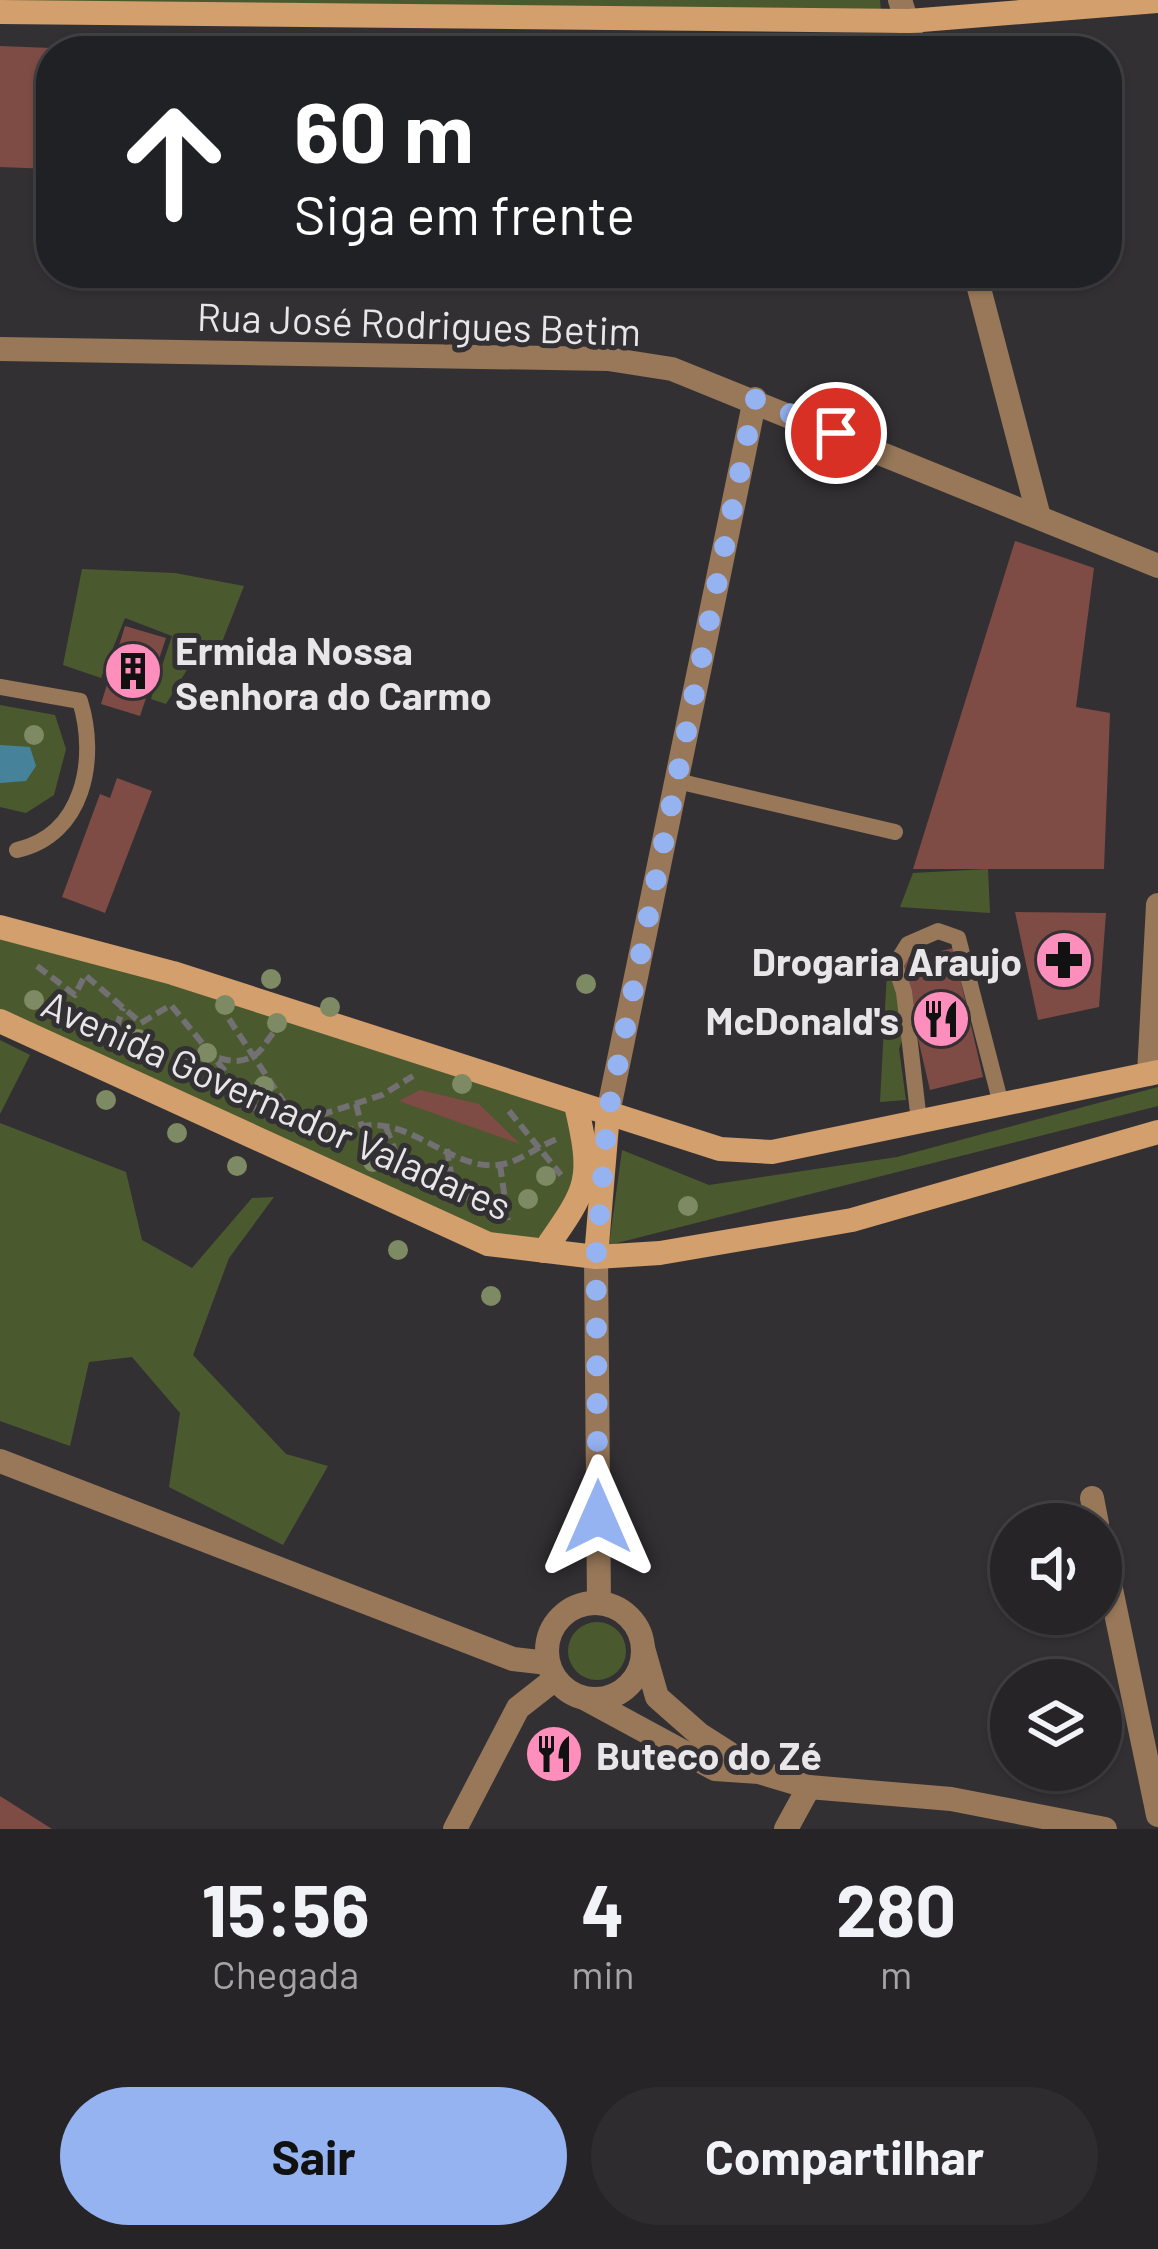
<!DOCTYPE html>
<html lang="pt">
<meta charset="utf-8">
<style>
body{margin:0;font-family:Barlow,sans-serif;background:#2e2c2f;color:#f1f3f6;height:100vh;display:flex;flex-direction:column;font-size:45px;white-space:nowrap}
*{box-sizing:border-box;margin:0}
p{font-size:39px;color:#a4a4a7}
.icon{flex:none;width:66px;height:66px;fill:none;stroke:currentColor;stroke-width:2;stroke-linecap:round;stroke-linejoin:round}
.map{position:relative;height:1829px;overflow:hidden}
.panel{display:flex;flex-direction:column;background:#262427;flex:1}
.panel>*{flex:none}
.hud{position:absolute;left:36px;top:36px;width:1086px;height:252px;border-radius:48px;box-shadow:0 3px 9px #0004,0 0 0 3px #424144;background:#202124;color:#fff;overflow:hidden}
.tools{position:absolute;left:990px;top:1503px;display:grid;gap:24px}
.tools a{display:grid;place-items:center;width:132px;height:132px;border-radius:50%;background:#262427;box-shadow:0 3px 9px #0004,0 0 0 3px #424144;font-size:60px}
.pin{position:absolute;display:grid;place-items:center;width:102px;height:102px;color:#fff;margin:-51px;border:6px solid #fff;border-radius:50%;box-shadow:0 3px 12px #0007}
.me{position:absolute;width:132px;margin:-66px;rotate:0deg;stroke-linejoin:round;filter:drop-shadow(0 0 9px #0008)}
.turn{display:flex;align-items:center;gap:42px;height:252px;padding:0 60px;font-size:54px}
.turn .icon{width:156px;height:156px;stroke-width:2.5}
.turn b{display:block;font-size:84px;line-height:102px}
.eta{display:flex;justify-content:space-evenly;align-items:center;height:204px;text-align:center}
.eta b{font-size:72px;font-weight:700;line-height:84px}
.button{display:flex;gap:24px;margin-top:auto;padding:24px 60px}
.button a{flex:1;height:138px;border-radius:72px;background:#95b2f1;color:#111;font-size:48px;font-weight:700;line-height:138px;text-align:center}
.button a+a{background:#2e2c2f;color:#f1f3f6}
.map>svg:first-child{display:block}
</style>
<div class="map">
<svg width="1158" height="1829" viewBox="0 0 1158 1829">
<rect width="100%" height="100%" fill="#333034"/>
<!-- green -->
<g fill="#4b5a2e">
<polygon points="0,0 880,0 881,12 0,16"/>
<polygon points="82,569 175,573 244,586 222,642 196,655 166,704 151,699 172,636 125,618 101,678 63,665"/>
<polygon points="0,705 55,715 66,749 54,795 26,813 0,807"/>
<polygon points="988,869 990,913 900,907 913,873"/>
<polygon points="0,934 92,955 573,1109 581,1179 548,1231 534,1240 506,1242 0,1012"/>
<polygon points="888,952 907,1026 899,1049 906,1100 880,1102"/>
<polygon points="0,1040 30,1055 0,1114"/>
<polygon points="1158,1087 1158,1106 609,1245 622,1150 709,1185 897,1157"/>
<polygon points="0,1123 126,1172 142,1240 192,1268 252,1198 274,1197 229,1258 193,1355 286,1454 328,1466 283,1545 169,1487 180,1413 132,1357 89,1362 70,1446 0,1421"/>
<circle cx="597" cy="1651" r="29"/>
</g>
<!-- water -->
<polygon fill="#46829a" points="0,745 30,747 36,766 26,781 0,783"/>
<!-- building -->
<g fill="#7f4b45">
<polygon points="0,46 51,48 51,169 0,167"/>
<polygon points="1015,541 1094,568 1076,707 1110,713 1104,869 913,869"/>
<polygon points="125,626 166,638 140,716 101,704"/>
<polygon points="117,778 152,791 105,913 62,897 100,794 110,798"/>
<polygon points="1015,912 1106,913 1099,1007 1038,1020"/>
<polygon points="953,948 983,1077 930,1090 900,961"/>
<polygon points="420,1090 479,1104 520,1144 399,1101"/>
<polygon points="0,1796 52,1829 0,1829"/>
</g>
<g fill="none" stroke-linecap="round" stroke-linejoin="round">
<!-- path -->
<g stroke="#737074" stroke-width="6" stroke-dasharray="12 6" stroke-linecap="butt">
<polyline points="37,966 75,995 85,975 141,1023 171,1005 256,1109"/>
<polyline points="229,1019 285,1104 305,1120 382,1095 413,1076"/>
<polyline points="111,1045 123,1008"/>
<path d="M170 1071C203 1035 225 1075 255 1055 263 1050 268 1038 275 1031"/>
<polyline points="356,1104 362,1127"/>
<polyline points="509,1111 561,1175"/>
<polyline points="386,1127 404,1175"/>
<path d="M326 1140C340 1135 356 1126 371 1125 417 1124 455 1170 498 1165 519 1163 539 1145 560 1138"/>
<polyline points="447,1149 455,1199"/>
<polyline points="500,1165 508,1220"/>
</g>
<!-- lane -->
<g stroke="#987859" stroke-width="16">
<path d="M0 687 80 701C98 759 84 835 17 850"/>
<polyline points="677,781 895,832"/>
<polyline points="919,1121 904,992 895,965 908,944 938,931 958,938 1001,1104"/>
</g>
<!-- street -->
<g stroke="#987859" stroke-width="24">
<polyline points="900,0 916,51"/>
<polyline points="975,273 1039,517"/>
<polyline points="0,349 608,359 672,369 1158,566"/>
<polyline points="1149,1074 1158,905"/>
<polyline points="608,1113 755,399"/>
<polyline points="596,1257 599,1603"/>
<polyline points="0,1461 513,1659 548,1663"/>
<polyline points="1092,1498 1097,1524"/>
<polyline points="1101,1541 1158,1815"/>
<circle cx="595" cy="1651" r="48"/>
<polyline points="643,1648 657,1697 699,1734 757,1771"/>
<polyline points="584,1698 715,1769 759,1772 809,1787 951,1799 1105,1829"/>
<polyline points="455,1829 518,1708 555,1679"/>
<polyline points="786,1829 809,1787"/>
</g>
<!-- secondary -->
<g stroke="#d39f6d" stroke-width="24">
<polyline points="0,12 909,21 1158,1"/>
<polyline points="0,927 173,973 720,1149 772,1152 1158,1072"/>
<polyline points="0,1021 488,1244 596,1257 660,1253 852,1220 1158,1132"/>
<path d="M544 1251C588 1188 594 1182 576 1105"/>
<polyline points="596,1257 608,1113"/>
</g>
</g>
<!-- trees -->
<g fill="#7d8a63">
<circle cx="34" cy="735" r="10"/>
<circle cx="271" cy="979" r="10"/>
<circle cx="586" cy="984" r="10"/>
<circle cx="34" cy="1000" r="10"/>
<circle cx="225" cy="1005" r="10"/>
<circle cx="330" cy="1007" r="10"/>
<circle cx="277" cy="1023" r="10"/>
<circle cx="138" cy="1039" r="10"/>
<circle cx="207" cy="1053" r="10"/>
<circle cx="462" cy="1084" r="10"/>
<circle cx="264" cy="1086" r="10"/>
<circle cx="106" cy="1100" r="10"/>
<circle cx="177" cy="1133" r="10"/>
<circle cx="373" cy="1162" r="10"/>
<circle cx="237" cy="1166" r="10"/>
<circle cx="412" cy="1174" r="10"/>
<circle cx="546" cy="1176" r="10"/>
<circle cx="473" cy="1193" r="10"/>
<circle cx="528" cy="1199" r="10"/>
<circle cx="688" cy="1206" r="10"/>
<circle cx="398" cy="1250" r="10"/>
<circle cx="491" cy="1296" r="10"/>
</g>
<g fill="none" stroke-linecap="round" stroke-linejoin="round">
<!-- route -->
<polyline stroke="#95b2f1" stroke-width="21" stroke-dasharray="0 37.8" points="598,1517 596,1257 608,1113 755,399 836,433"/>
</g>
<!-- icons -->
<defs>
<g id="building-disc" transform="scale(3)"><circle r="9.5" fill="#fe8ebb" stroke="#333034"/><path d="M-4-6H4V6H1V3H-1V6H-4ZM-2.5-4.3h1.7v1.8h-1.7ZM.8-4.3h1.7v1.8H.8ZM-2.5-1h1.7V.8h-1.7ZM.8-1h1.7V.8H.8Z" fill="#111"/></g>
<g id="pharmacy-disc" transform="scale(3)"><circle r="9.5" fill="#fe8ebb" stroke="#333034"/><path d="M-2-6h4v4h4v4h-4v4h-4v-4h-4v-4h4Z" fill="#111"/></g>
<g id="restaurant-disc" transform="scale(3)"><circle r="9.5" fill="#fe8ebb" stroke="#333034"/><path d="M-5-6h1v4h1v-4h1v4h1v-4h1v5L-1.5 .5V6h-2V.5L-5-1ZM5-6V6H3V1.5H1.5Q1.5-4 5-6Z" fill="#111"/></g>
</defs>
<g fill-rule="evenodd">
<use href="#building-disc" x="133" y="671"/>
<use href="#pharmacy-disc" x="1064" y="960"/>
<use href="#restaurant-disc" x="941" y="1019"/>
<use href="#restaurant-disc" x="554" y="1754"/>
</g>
<g text-anchor="middle" dominant-baseline="central" stroke-width="10" stroke-linejoin="round" paint-order="stroke">
<!-- street labels -->
<g font-size="39" fill="#e8e6e9" stroke="#333034">
<text transform="translate(419 323) rotate(2)">Rua José Rodrigues Betim</text>
<text transform="translate(277 1104) rotate(24)">Avenida Governador Valadares</text>
</g>
<!-- poi labels -->
<g font-size="39" font-weight="bold" fill="#e8e6e9" stroke="#333034" text-anchor="start">
<text x="175" y="649">Ermida Nossa<tspan x="175" dy="45">Senhora do Carmo</tspan></text>
<text x="1022" y="960" text-anchor="end">Drogaria Araujo</text>
<text x="899" y="1019" text-anchor="end">McDonald's</text>
<text x="596" y="1754">Buteco do Zé</text>
</g>
</g>
</svg>
<div class="tools">
<a><svg class="icon" aria-label="sound" viewBox="0 0 24 24"><path d="M4 9h4l5-4v14l-5-4H4zM17 9q2 3 0 6"/></svg></a>
<a><svg class="icon" aria-label="layers" viewBox="0 0 24 24"><path d="M12 4l9 5-9 5-9-5zM3 14l9 5 9-5"/></svg></a>
</div>
<div class="pin" style="left:836px;top:433px;background:#d93025"><svg class="icon" aria-label="arrive" viewBox="0 0 24 24"><path d="M6 21V4h12l-3 4 3 4H6"/></svg></div>
<svg class="me" style="left:598px;top:1517px" viewBox="-20 -20 40 40"><path d="M0-17L14 15 0 8-14 15z" fill="#95b2f1" stroke="#fff" stroke-width="4"/></svg>
<div class="hud">
<div class="turn"><svg class="icon" aria-label="ahead" viewBox="0 0 24 24"><path d="M12 20V5M6 11l6-6 6 6"/></svg><div><b>60 m</b>Siga em frente</div></div>
</div>
</div>
<section class="panel">
<div class="eta">
<div><b>15:56</b><p>Chegada</p></div>
<div><b>4</b><p>min</p></div>
<div><b>280</b><p>m</p></div>
</div>
<div class="button"><a>Sair</a><a>Compartilhar</a></div>
</section>
